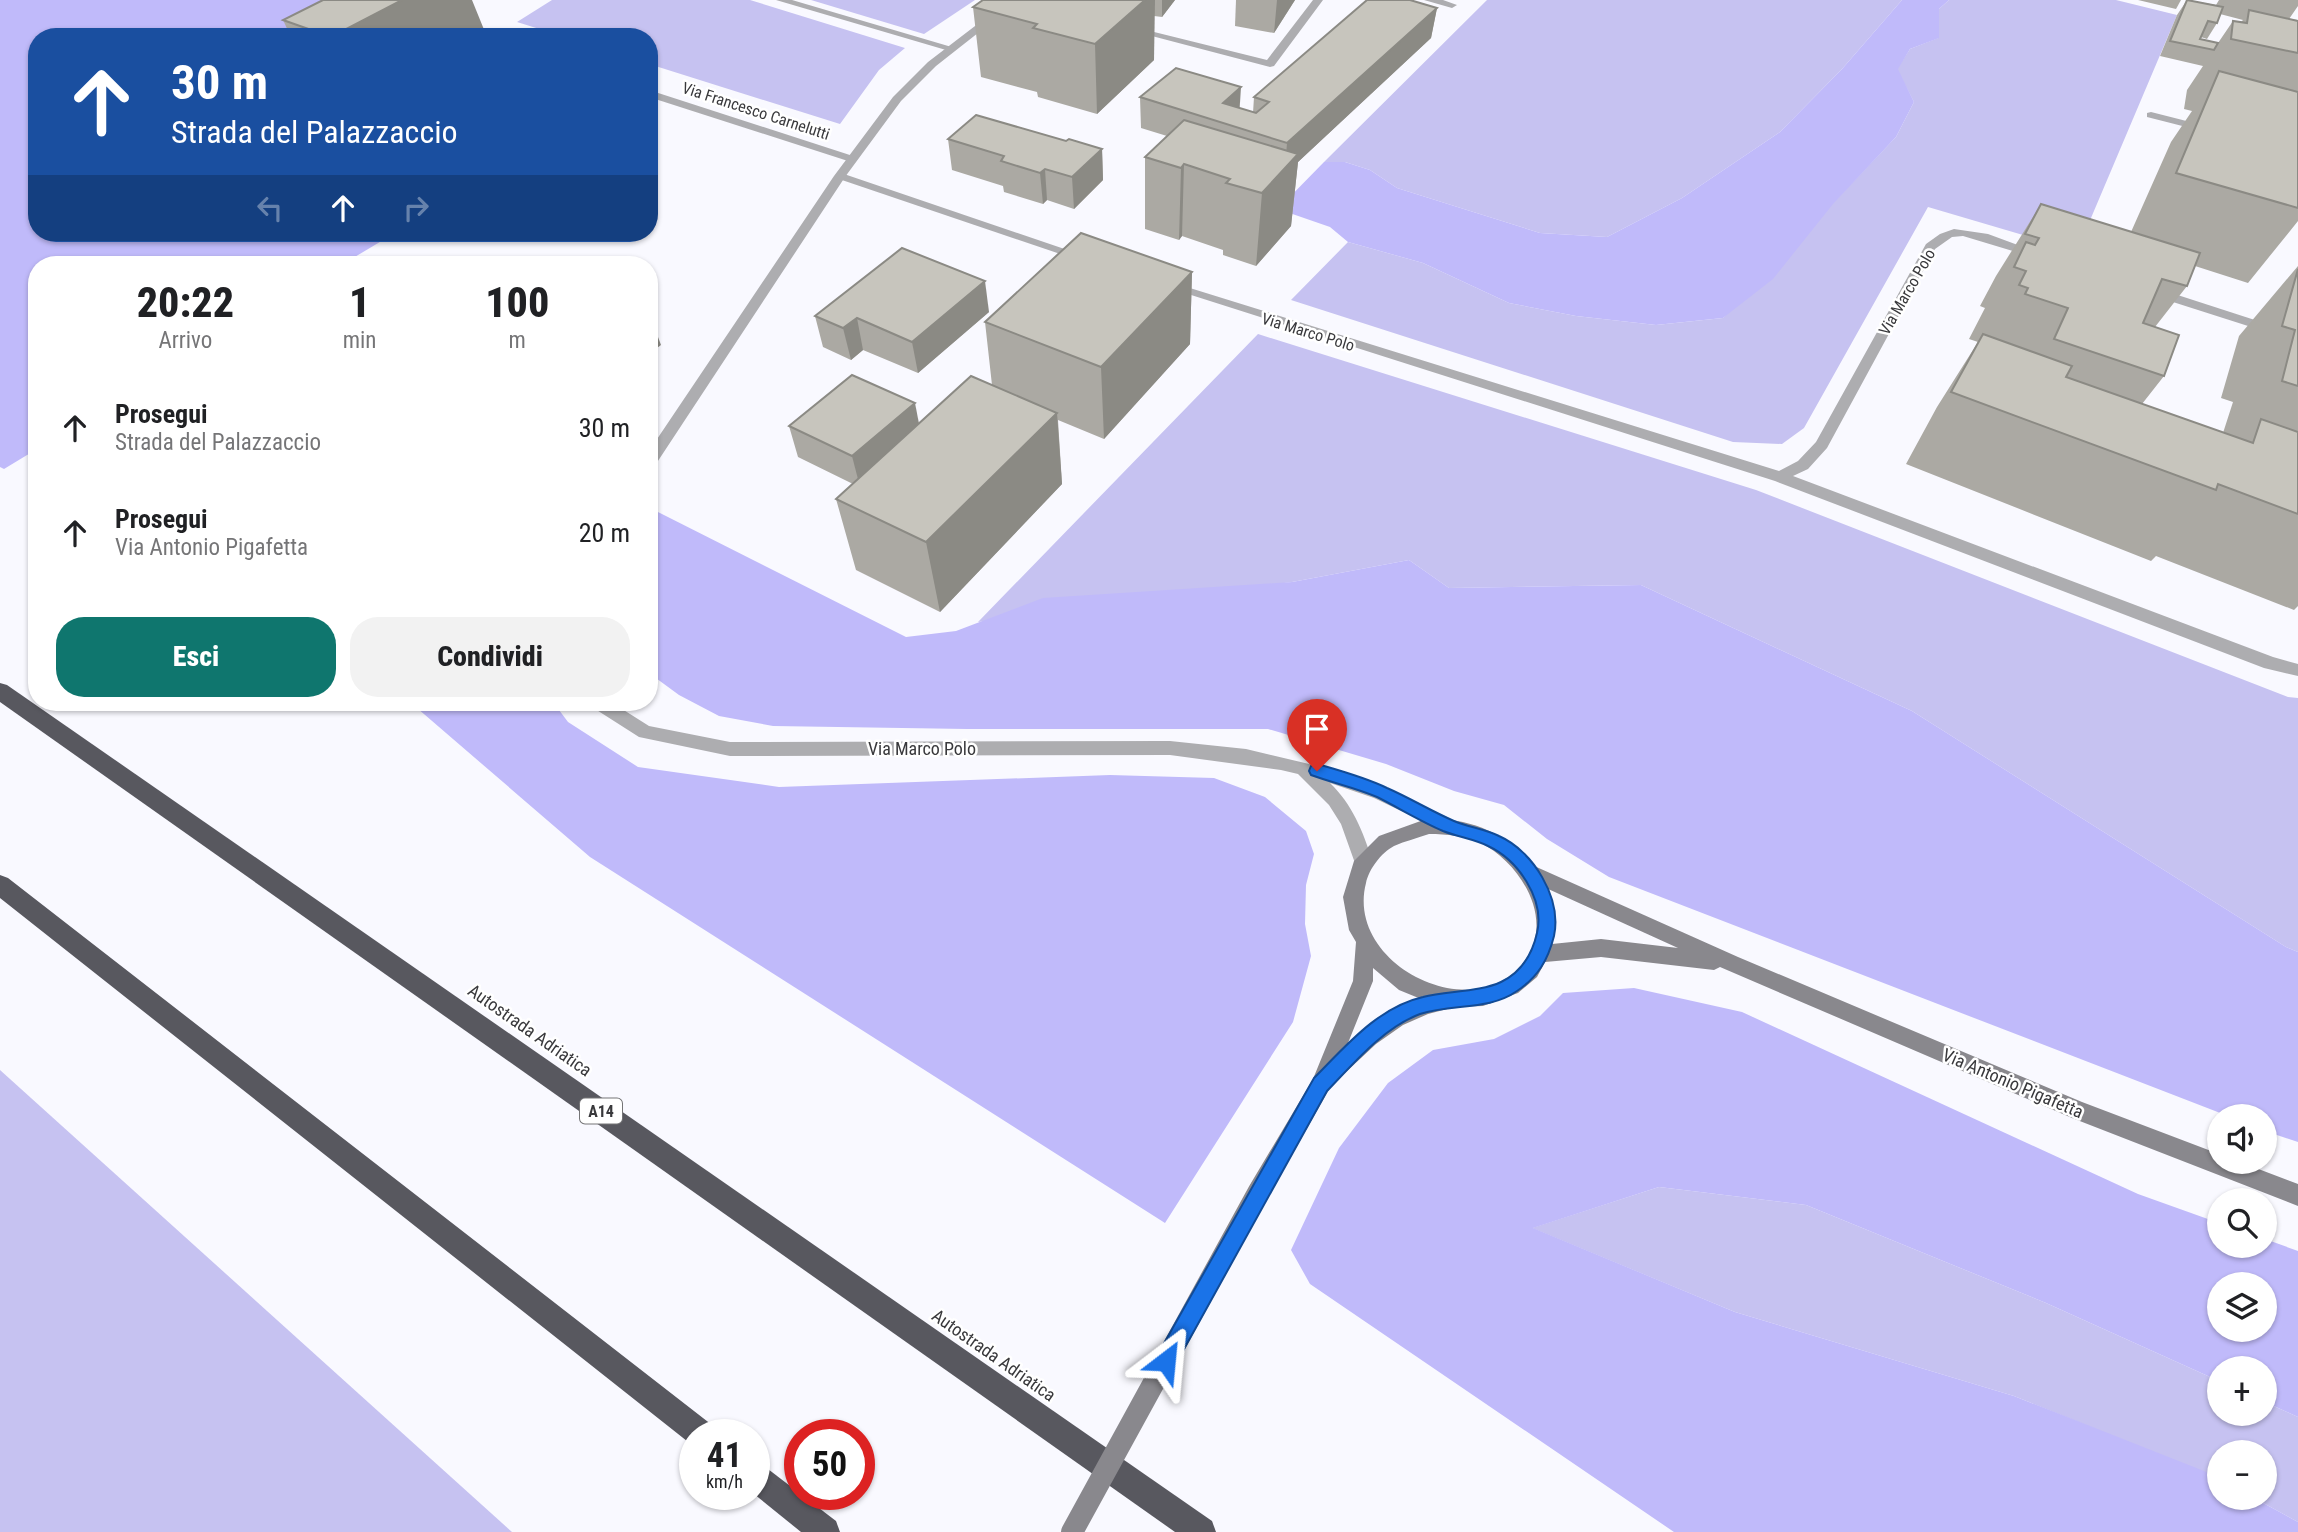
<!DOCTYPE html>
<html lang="it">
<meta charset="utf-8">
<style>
body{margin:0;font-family:"Roboto Condensed",sans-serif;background:#f2f2f2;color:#202124;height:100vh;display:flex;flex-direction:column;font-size:26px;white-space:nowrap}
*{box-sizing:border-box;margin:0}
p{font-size:23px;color:#757577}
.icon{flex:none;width:38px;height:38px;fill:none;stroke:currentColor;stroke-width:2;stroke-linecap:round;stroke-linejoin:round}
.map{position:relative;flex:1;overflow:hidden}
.sheet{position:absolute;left:28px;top:256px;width:630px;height:455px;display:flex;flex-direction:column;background:#fff;border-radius:28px;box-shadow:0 2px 5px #0004}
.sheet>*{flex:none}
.hud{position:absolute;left:28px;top:28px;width:630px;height:214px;border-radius:28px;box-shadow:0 2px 5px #0004;background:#1a4fa0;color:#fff;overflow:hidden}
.controls{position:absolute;left:2207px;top:1104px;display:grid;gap:14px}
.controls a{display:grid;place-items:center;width:70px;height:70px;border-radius:50%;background:#fff;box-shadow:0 2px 5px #0004;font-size:35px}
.speed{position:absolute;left:679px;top:1419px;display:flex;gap:14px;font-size:35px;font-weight:700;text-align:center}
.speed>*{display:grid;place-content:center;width:91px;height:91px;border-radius:50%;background:#fff;box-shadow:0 2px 5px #0004;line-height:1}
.speed small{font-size:18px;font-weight:400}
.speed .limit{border:10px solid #d22;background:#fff;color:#111}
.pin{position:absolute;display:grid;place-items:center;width:60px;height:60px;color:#fff;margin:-72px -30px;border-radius:50% 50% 50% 0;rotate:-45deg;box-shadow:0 0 7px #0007}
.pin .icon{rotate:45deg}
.me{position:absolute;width:77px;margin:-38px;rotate:29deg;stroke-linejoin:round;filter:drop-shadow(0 0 5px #0008)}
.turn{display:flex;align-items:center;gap:24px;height:147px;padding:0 28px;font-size:32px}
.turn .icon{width:91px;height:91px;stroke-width:2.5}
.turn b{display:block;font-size:49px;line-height:60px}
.lanes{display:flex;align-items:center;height:66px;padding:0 28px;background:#0003;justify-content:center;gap:35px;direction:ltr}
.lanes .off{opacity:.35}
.eta{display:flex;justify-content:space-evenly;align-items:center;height:119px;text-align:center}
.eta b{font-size:42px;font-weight:800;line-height:49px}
.primary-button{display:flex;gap:14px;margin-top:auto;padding:14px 28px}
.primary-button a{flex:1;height:80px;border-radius:28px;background:#0f766e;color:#fff;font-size:28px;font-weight:800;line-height:80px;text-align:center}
.primary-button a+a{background:#f2f2f2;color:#202124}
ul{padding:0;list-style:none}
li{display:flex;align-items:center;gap:21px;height:105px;padding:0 28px}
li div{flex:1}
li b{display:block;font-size:26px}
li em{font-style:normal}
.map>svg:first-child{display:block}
</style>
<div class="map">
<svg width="2298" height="1532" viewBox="0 0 2298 1532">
<rect width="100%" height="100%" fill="#f9f9ff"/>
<!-- green -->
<g fill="#c6c2f1">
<polygon points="552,0 750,0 905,48 879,70 840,124 649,64 649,37 565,37 517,22"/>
<polygon points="811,0 975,0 924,34"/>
<polygon points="1487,0 1902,0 1842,69 1780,132 1682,198 1607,237 1540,233 1397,188 1370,170 1345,162 1324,162"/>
<polygon points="1949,0 2116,0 2177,15 2077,251 1928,207 1804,428 1782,444 1733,442 1291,300 1348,242 1423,263 1509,303 1576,316 1656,325 1723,318 1896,137 1914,102 1897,69 1910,49 1938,38 1939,9"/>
<polygon points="1258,334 1756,490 2288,697 2298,698 2298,952 2286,947 1912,711 1641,585 1449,588 1409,560 1292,582 978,622"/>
<polygon points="0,1070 512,1532 0,1532"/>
<polygon points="1659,1187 1806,1205 2046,1303 2219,1381 2219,1414 2264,1414 2265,1402 2298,1417 2298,1522 2254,1498 2264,1498 2264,1452 2219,1452 2219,1479 2014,1396 1735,1312 1532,1228"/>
</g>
<!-- forest -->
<g fill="#c0bafa" fill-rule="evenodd">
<polygon points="0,0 404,0 293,37 37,37 37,233 395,233 343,264 37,264 37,449 4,469 0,467"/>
<polygon points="1902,0 1949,0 1939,9 1939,38 1910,49 1898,69 1914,102 1896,137 1833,204 1773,279 1723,318 1656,325 1576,316 1509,303 1423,263 1348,242 1330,227 1278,209 1324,162 1345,162 1370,170 1397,188 1540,233 1607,237 1682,198 1780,132 1842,69"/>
<polygon points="656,511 906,637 956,631 1043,598 1292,582 1409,560 1449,588 1641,585 1912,711 2286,947 2298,952 2298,1142 2265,1131 2264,1116 2228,1116 1609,877 1547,839 1504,805 1454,791 1386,764 1268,729 967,729 773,726 719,716 679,695 649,673 649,530"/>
<polygon points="410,702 553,702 568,722 638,767 779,787 1110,775 1214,778 1265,797 1306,831 1314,854 1306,885 1305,924 1311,956 1293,1022 1165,1223 590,857"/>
<path d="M1634 988 1742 1012 2138 1194 2219 1223V1246H2264L2265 1239 2298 1251V1417L2265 1402 2264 1368H2219V1381L2046 1303 1806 1205 1659 1187 1533 1228 1735 1312 2014 1396 2204 1471 2219 1479V1498H2254L2298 1522V1532H1674L1310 1284 1291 1250 1339 1148 1388 1083 1433 1050 1494 1039 1540 1016 1563 993ZM2264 1284V1330H2219V1284Z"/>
</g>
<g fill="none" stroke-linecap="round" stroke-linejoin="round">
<!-- service -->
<g fill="#adadb0" fill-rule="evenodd">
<polygon points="776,0 792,0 955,48 946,50"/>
<polygon points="1313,0 1323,0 1274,66 1270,67 1129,30 1134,27 1267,60"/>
<polygon points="1424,0 1443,0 1457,5 1452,8"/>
<polygon points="2151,112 2210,127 2212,129 2206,132 2147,117 2147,113"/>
</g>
<!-- minor -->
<g fill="#adadb0" fill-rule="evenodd">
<polygon points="649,90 856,157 858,159 848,161 649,97"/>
<polygon points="836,174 844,174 1088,257 1082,261 1078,260 836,178"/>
<polygon points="1954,229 1988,234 2042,254 2036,258 1963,236 1952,237 1935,249 1827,448 1808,469 1793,476 2273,657 2298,664 2298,676 2264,668 1775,481 1166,287 1172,283 1177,284 1779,471 1798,461 1816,442 1926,244 1940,234"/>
<polygon points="2156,288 2298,334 2298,342 2151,295 2150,292"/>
</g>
<!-- tertiary -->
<g fill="#adadb0" fill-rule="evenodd">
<polygon points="1009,0 1020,0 936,66 901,101 845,177 654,467 649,468 649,451 834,176 893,97 928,62"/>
<path d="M590 702H611L649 726 730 742 1170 741 1246 749 1347 773 1387 788 1455 821 1458 826 1455 831 1449 834 1374 798 1330 783C1352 804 1363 831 1372 860L1370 866 1363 868 1356 866 1341 824 1329 805 1298 774 1281 770 1170 755 730 756 639 737 592 707Z"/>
</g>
<!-- secondary -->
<path fill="#89888d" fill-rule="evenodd" d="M1429 818C1469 819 1507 832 1532 865L1738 957 2082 1102 2219 1154V1162H2240L2298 1184V1206L2072 1118 1720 967 1714 970 1601 957 1545 962 1537 977 1518 993 1483 1006 1455 1007 1428 1014 1403 1025 1376 1044 1331 1086 1267 1199 1259 1202 1251 1199 1248 1191 1251 1183 1313 1079 1353 981 1356 942 1349 930 1343 897 1354 861 1379 836ZM1429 834C1447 834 1465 836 1481 843 1518 862 1552 913 1529 954 1484 1033 1344 968 1366 883 1369 869 1381 853 1394 846 1405 841 1418 838 1429 834ZM1546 888 1678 948 1601 939 1552 944C1556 924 1554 907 1546 888ZM1373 968 1399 990 1421 999 1388 1012 1348 1043 1373 981Z"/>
<!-- motorway -->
<g fill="#58585f" fill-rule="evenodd">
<polygon points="0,683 7,685 1212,1521 1216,1532 1175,1532 0,702"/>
<polygon points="0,875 8,878 712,1425 716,1435 695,1435 695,1446 692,1445 0,898"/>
<polygon points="754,1461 764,1466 836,1521 840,1532 801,1532 754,1494"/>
</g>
<!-- secondary-bridge -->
<polyline stroke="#89888d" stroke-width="22" points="1072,1532 1259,1191"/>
</g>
<!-- wall -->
<g fill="#aba9a3" fill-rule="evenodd">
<polygon points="983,0 1175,0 1162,17 1154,16 1154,60 1097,114 1038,97 1037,92 981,77 973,7"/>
<polygon points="1236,0 1295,0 1274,33 1235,26"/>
<polygon points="2138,0 2181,0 2176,9"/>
<path d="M2187 0 2216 5 2219 0H2298V6L2289 19 2298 20V221L2248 283 2195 266 2187 286 2155 327 2164 376 2142 404 2223 433 2233 402 2221 398 2239 336 2298 266V606L2294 610 2156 556 2151 561 1906 464 1937 407 1978 342 1969 339 1985 308 1980 306 1996 276 2041 204 2131 232 2171 142 2192 111 2184 109 2187 90 2203 66 2160 56 2177 15ZM2220 14 2243 20 2241 22 2233 21 2218 43 2200 39 2201 37 2207 39 2217 23Z"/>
<polygon points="1437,8 1431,38 1298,162 1291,226 1256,266 1223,255 1223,250 1182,236 1179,240 1145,229 1145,157 1167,136 1141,128 1140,97 1240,108 1253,113 1254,97"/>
<polygon points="283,20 487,37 291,37"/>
<polygon points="948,139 1066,141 1102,149 1103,180 1074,209 1047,200 1043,204 1004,192 1003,186 952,170"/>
<polygon points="1192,272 1190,344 1104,439 1058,420 1062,484 940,612 856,570 836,499 853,484 798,457 789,426 919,424 992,385 985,322"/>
<polygon points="989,312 918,373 863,350 851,360 823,347 815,316"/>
</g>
<!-- shaded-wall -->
<g fill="#8b8a84">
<polygon points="402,0 472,0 487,37 331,37"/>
<polygon points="1145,0 1155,0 1154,60 1097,114 1095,44"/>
<polygon points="1162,0 1175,0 1162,17"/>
<polygon points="1277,0 1295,0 1274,33"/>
<polygon points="1437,8 1431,38 1298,162 1291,226 1256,266 1262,193 1285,169 1287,143"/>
<polygon points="1241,87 1239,118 1223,103"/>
<polygon points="649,130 653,139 649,142"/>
<polygon points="1102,149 1103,180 1074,209 1072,177"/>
<polygon points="1184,164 1182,236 1179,240 1181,168"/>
<polygon points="1045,169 1047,200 1043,204 1040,173"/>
<polygon points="1192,272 1190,344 1104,439 1101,367"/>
<polygon points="985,281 989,312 918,373 912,342"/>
<polygon points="649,313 661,345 649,354"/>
<polygon points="857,318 863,350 851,360 843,328"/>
<polygon points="915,403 921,434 860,487 852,456"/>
<polygon points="1057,413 1062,484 940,612 926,542"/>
</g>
<!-- building -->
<g fill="#c7c5bd" stroke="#8b8a84" stroke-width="2">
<polygon points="323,0 402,0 331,37 283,20"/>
<polygon points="983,0 1145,0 1095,44 1033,28 1037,24 973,7"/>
<polygon points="1367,0 1410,0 1437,8 1287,143 1140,97 1176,68 1241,87 1223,103 1256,113 1269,102 1254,97"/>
<polygon points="2187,0 2223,7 2217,23 2208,21 2200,39 2218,43 2214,50 2170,41"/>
<polygon points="2249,10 2298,21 2298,53 2231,39 2233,21 2247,23"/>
<polygon points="2219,71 2298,92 2298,208 2176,173"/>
<polygon points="976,115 1066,141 1069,139 1102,149 1072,177 1045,169 1040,173 1001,161 1004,156 948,139"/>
<polygon points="1184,120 1298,154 1262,193 1226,183 1230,179 1184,164 1181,168 1145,157"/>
<polygon points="2041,204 2200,253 2187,286 2162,279 2143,323 2179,335 2164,376 2054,339 2068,308 2025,294 2028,288 2019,285 2026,271 2014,267 2026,242 2035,245 2039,238 2025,234"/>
<polygon points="1081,233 1192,272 1101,367 985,322"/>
<polygon points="902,248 985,281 912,342 857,318 843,328 815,316"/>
<polygon points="2298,269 2298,386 2282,381 2295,330 2282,326"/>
<polygon points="1983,334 2072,366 2066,377 2253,443 2261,419 2298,432 2298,514 2218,484 2216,490 1951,392"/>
<polygon points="852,375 915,403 852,456 789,426"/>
<polygon points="971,376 1057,413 926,542 836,499"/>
</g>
<!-- route -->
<path fill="#1a73e8" stroke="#114b97" stroke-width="2" d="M1317 764C1341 771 1364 777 1387 788 1410 798 1431 811 1454 821 1468 827 1485 829 1499 836 1533 851 1562 898 1554 936 1548 960 1538 977 1517 991 1489 1011 1452 1003 1420 1014 1383 1028 1354 1063 1327 1091L1173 1369 1166 1372 1158 1369 1155 1361 1158 1354 1314 1078C1345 1047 1378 1007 1423 997 1447 991 1480 992 1501 982 1522 972 1532 955 1537 933 1545 899 1518 860 1488 846 1474 839 1458 837 1443 831 1420 821 1399 808 1377 797 1356 788 1333 783 1311 775L1309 771 1311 766Z"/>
<g text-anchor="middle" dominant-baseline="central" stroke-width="5" stroke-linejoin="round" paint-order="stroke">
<!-- far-street labels -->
<g font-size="16" fill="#39393c" stroke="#fff">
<text transform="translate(756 111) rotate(18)">Via Francesco Carnelutti</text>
<text transform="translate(1907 292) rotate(-60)">Via Marco Polo</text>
<text transform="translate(1308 332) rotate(17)">Via Marco Polo</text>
</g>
<!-- shield labels -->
<rect fill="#fff" stroke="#747476" stroke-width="2" x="580" y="1098.5" width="42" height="25" rx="5"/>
<g font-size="16" font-weight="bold" fill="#39393c">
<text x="601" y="1111">A14</text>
</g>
<!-- street labels -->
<g font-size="18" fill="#39393c" stroke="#fff">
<text x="922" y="748">Via Marco Polo</text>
<text transform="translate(530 1030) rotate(35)">Autostrada Adriatica</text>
<text transform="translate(2013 1083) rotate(23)">Via Antonio Pigafetta</text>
<text transform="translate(994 1355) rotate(35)">Autostrada Adriatica</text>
</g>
</g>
</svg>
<div class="controls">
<a><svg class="icon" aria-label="sound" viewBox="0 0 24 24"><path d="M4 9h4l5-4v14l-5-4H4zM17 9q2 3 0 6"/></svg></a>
<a><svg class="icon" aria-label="search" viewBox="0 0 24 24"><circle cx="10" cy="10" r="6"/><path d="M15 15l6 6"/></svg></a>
<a><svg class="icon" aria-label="layers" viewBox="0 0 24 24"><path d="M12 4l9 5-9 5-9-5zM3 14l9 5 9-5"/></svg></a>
<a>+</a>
<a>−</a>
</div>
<div class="speed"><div>41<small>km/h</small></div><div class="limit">50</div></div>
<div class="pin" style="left:1317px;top:771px;background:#d93025"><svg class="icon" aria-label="arrive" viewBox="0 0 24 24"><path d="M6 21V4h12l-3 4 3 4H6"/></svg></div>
<svg class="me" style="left:1166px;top:1361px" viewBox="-20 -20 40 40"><path d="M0-17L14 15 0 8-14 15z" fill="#1a73e8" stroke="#fff" stroke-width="4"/></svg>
<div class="hud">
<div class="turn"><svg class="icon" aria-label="ahead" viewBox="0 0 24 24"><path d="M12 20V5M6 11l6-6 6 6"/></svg><div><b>30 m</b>Strada del Palazzaccio</div></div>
<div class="lanes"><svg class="icon off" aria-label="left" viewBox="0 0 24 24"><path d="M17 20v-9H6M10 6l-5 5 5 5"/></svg><svg class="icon" aria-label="ahead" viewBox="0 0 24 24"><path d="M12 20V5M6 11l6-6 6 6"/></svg><svg class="icon off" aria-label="right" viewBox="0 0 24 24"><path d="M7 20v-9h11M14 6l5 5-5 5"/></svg></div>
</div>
<section class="sheet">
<div class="eta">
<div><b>20:22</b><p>Arrivo</p></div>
<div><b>1</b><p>min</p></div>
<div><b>100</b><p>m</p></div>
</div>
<ul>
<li><svg class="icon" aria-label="ahead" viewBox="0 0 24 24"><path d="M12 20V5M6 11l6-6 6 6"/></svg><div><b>Prosegui</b><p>Strada del Palazzaccio</p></div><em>30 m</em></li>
<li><svg class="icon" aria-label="ahead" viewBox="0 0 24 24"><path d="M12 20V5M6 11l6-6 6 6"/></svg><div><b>Prosegui</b><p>Via Antonio Pigafetta</p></div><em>20 m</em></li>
</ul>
<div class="primary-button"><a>Esci</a><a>Condividi</a></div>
</section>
</div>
